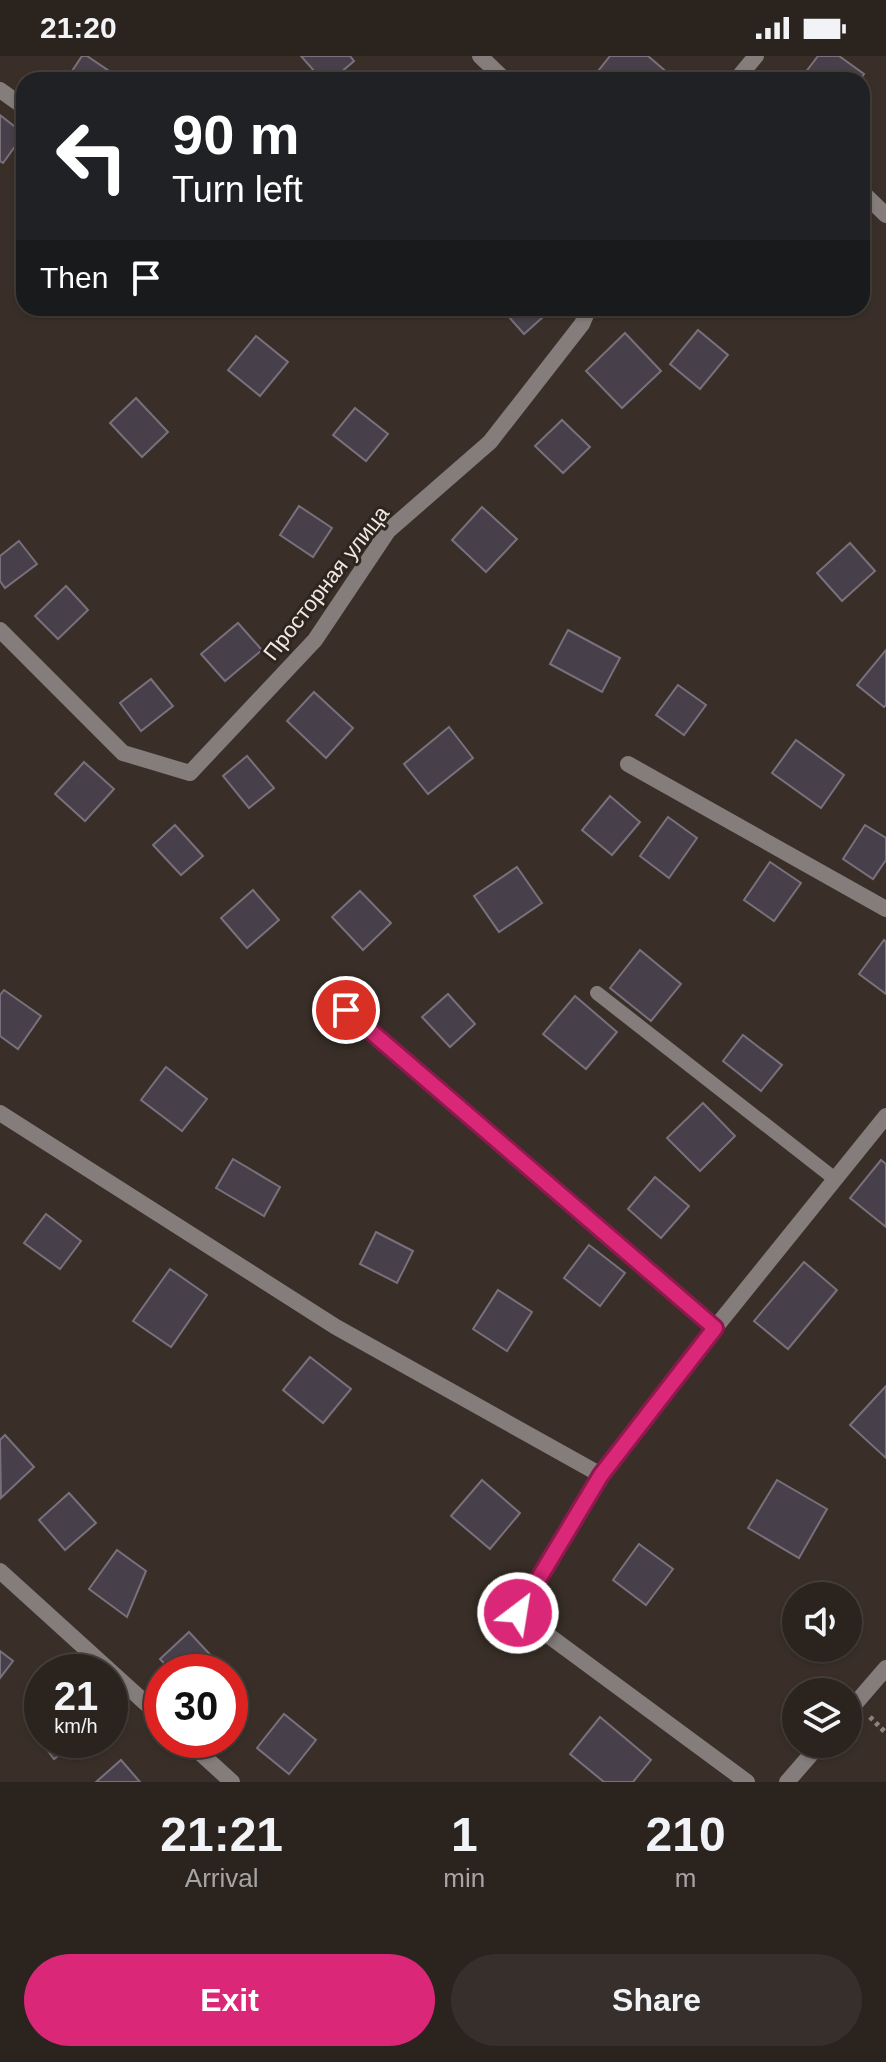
<!DOCTYPE html>
<meta charset="utf-8">
<style>
body{margin:0;font-family:Helvetica,sans-serif;background:#372f2b;color:#f1f3f6;height:100vh;display:flex;flex-direction:column;font-size:30px;white-space:nowrap}
*{box-sizing:border-box;margin:0}
p{font-size:26px;color:#a6a4a4}
.icon{flex:none;width:44px;height:44px;fill:none;stroke:currentColor;stroke-width:2;stroke-linecap:round;stroke-linejoin:round}
.map{position:relative;height:1726px;overflow:hidden}
.side{display:flex;flex-direction:column;background:#2b231e;flex:1}
.side>*{flex:none}
.hud{position:absolute;left:16px;top:16px;width:854px;height:244px;border-radius:24px;box-shadow:0 2px 6px #0004,0 0 0 2px #47403c;background:#202124;color:#fff;overflow:hidden}
.buttons{position:absolute;left:782px;top:1526px;display:grid;gap:16px}
.buttons a{display:grid;place-items:center;width:80px;height:80px;border-radius:50%;background:#2b231e;box-shadow:0 2px 6px #0004,0 0 0 2px #47403c;font-size:40px}
.speed{position:absolute;left:24px;top:1598px;display:flex;gap:16px;font-size:40px;font-weight:700;text-align:center}
.speed>*{display:grid;place-content:center;width:104px;height:104px;border-radius:50%;background:#2b231e;box-shadow:0 2px 6px #0004,0 0 0 2px #47403c;line-height:1}
.speed small{font-size:20px;font-weight:400}
.speed .limit{border:12px solid #d22;background:#fff;color:#111}
.pin{position:absolute;display:grid;place-items:center;width:68px;height:68px;color:#fff;margin:-34px;border:4px solid #fff;border-radius:50%;box-shadow:0 2px 8px #0007}
.me{position:absolute;width:88px;margin:-44px;rotate:31deg;stroke-linejoin:round;filter:drop-shadow(0 0 6px #0008)}
.turn{display:flex;align-items:center;gap:28px;height:168px;padding:0 24px;font-size:36px}
.turn .icon{width:104px;height:104px;stroke-width:2.5}
.turn b{display:block;font-size:56px;line-height:68px}
.then{display:flex;align-items:center;height:76px;padding:0 24px;background:#0003;gap:16px;font-size:30px}
.eta{display:flex;justify-content:space-evenly;align-items:center;height:136px;text-align:center}
.eta b{font-size:48px;font-weight:600;line-height:56px}
.action{display:flex;gap:16px;margin-top:auto;padding:16px 24px}
.action a{flex:1;height:92px;border-radius:48px;background:#db2777;color:#fff;font-size:32px;font-weight:600;line-height:92px;text-align:center}
.action a+a{background:#372f2b;color:#f1f3f6}
.status{display:flex;justify-content:space-between;align-items:center;height:56px;padding:0 40px;background:#2b231e;direction:ltr}
.status svg{height:22px;fill:currentColor}
.map>svg:first-child{display:block}
</style>
<div class="status"><b>21:20</b><svg viewBox="0 0 49 12"><path d="M0 12V9h3v3zM5 12V6h3v6zM10 12V3h3v9zM15 12V0h3v12zM26 1h20v11H26zM47 4h2v5h-2z"/></svg></div>
<div class="map">
<svg width="886" height="1726" viewBox="0 0 886 1726">
<rect width="100%" height="100%" fill="#392f28"/>
<!-- building -->
<g fill="#47404a" stroke="#78717c" stroke-width="2">
<polygon points="82,0 87,0 115,19 111,24 66,24"/>
<polygon points="301,0 350,0 354,5 332,24 322,24"/>
<polygon points="610,0 648,0 676,24 591,24"/>
<polygon points="818,0 839,0 864,18 860,24 807,24 802,21"/>
<polygon points="0,59 24,78 3,107 0,105"/>
<polygon points="501,252 553,252 524,278"/>
<polygon points="698,274 728,299 700,333 670,308"/>
<polygon points="625,277 661,315 622,352 586,315"/>
<polygon points="256,280 288,306 260,340 228,314"/>
<polygon points="136,342 168,376 142,401 110,367"/>
<polygon points="355,352 388,378 366,405 333,379"/>
<polygon points="562,364 590,391 563,417 535,390"/>
<polygon points="299,450 332,472 313,501 280,479"/>
<polygon points="482,451 517,483 486,516 452,484"/>
<polygon points="19,485 37,508 5,532 0,525 0,500"/>
<polygon points="850,487 875,515 842,545 817,517"/>
<polygon points="66,530 88,554 58,583 35,560"/>
<polygon points="238,567 262,594 225,625 201,598"/>
<polygon points="568,574 620,602 602,636 550,608"/>
<polygon points="886,594 886,649 884,651 857,629"/>
<polygon points="151,623 173,650 141,675 120,647"/>
<polygon points="678,629 706,649 684,679 656,659"/>
<polygon points="314,636 353,672 326,702 287,665"/>
<polygon points="449,671 473,702 428,738 404,708"/>
<polygon points="796,684 844,719 821,752 772,717"/>
<polygon points="247,700 274,732 249,752 223,720"/>
<polygon points="84,706 114,733 85,765 55,738"/>
<polygon points="610,740 640,766 612,799 582,774"/>
<polygon points="668,761 697,782 669,822 640,800"/>
<polygon points="175,769 203,800 181,819 153,789"/>
<polygon points="865,769 886,782 886,804 873,823 843,803"/>
<polygon points="770,806 801,827 774,865 744,844"/>
<polygon points="517,811 542,847 499,876 474,840"/>
<polygon points="253,834 279,864 247,892 221,862"/>
<polygon points="360,835 391,867 363,894 332,861"/>
<polygon points="884,884 886,886 886,938 859,918"/>
<polygon points="640,894 681,928 651,965 610,932"/>
<polygon points="4,934 41,960 18,993 0,980 0,939"/>
<polygon points="448,938 475,968 450,991 422,961"/>
<polygon points="575,940 617,976 586,1013 543,978"/>
<polygon points="743,979 782,1009 761,1035 723,1005"/>
<polygon points="166,1011 207,1043 182,1075 141,1044"/>
<polygon points="703,1047 735,1080 700,1115 667,1082"/>
<polygon points="233,1103 280,1131 264,1160 216,1132"/>
<polygon points="881,1104 886,1108 886,1171 850,1142"/>
<polygon points="655,1121 689,1150 661,1182 628,1153"/>
<polygon points="46,1158 81,1185 60,1213 24,1187"/>
<polygon points="376,1176 413,1195 397,1227 360,1208"/>
<polygon points="589,1189 625,1217 600,1250 564,1222"/>
<polygon points="804,1206 837,1234 788,1293 754,1265"/>
<polygon points="170,1213 207,1239 171,1291 133,1265"/>
<polygon points="498,1234 532,1256 507,1295 473,1273"/>
<polygon points="310,1301 351,1333 323,1367 283,1334"/>
<polygon points="886,1330 886,1402 850,1369"/>
<polygon points="5,1379 34,1411 1,1442 0,1384"/>
<polygon points="482,1424 520,1457 490,1493 451,1460"/>
<polygon points="777,1424 827,1453 799,1502 748,1472"/>
<polygon points="69,1437 96,1467 65,1494 39,1464"/>
<polygon points="639,1488 673,1513 646,1549 613,1524"/>
<polygon points="117,1494 146,1515 127,1561 89,1533"/>
<polygon points="189,1576 217,1606 206,1616 172,1616 160,1603"/>
<polygon points="0,1595 13,1605 0,1622"/>
<polygon points="284,1658 316,1684 289,1718 257,1692"/>
<polygon points="42,1659 42,1684 79,1684 54,1703 28,1669"/>
<polygon points="600,1661 651,1704 633,1726 604,1726 570,1698"/>
<polygon points="121,1704 140,1726 96,1726"/>
</g>
<g fill="none" stroke-linecap="round" stroke-linejoin="round">
<!-- path -->
<polyline stroke="#8c837d" stroke-width="5" stroke-dasharray="4 4" stroke-linecap="butt" points="870,1661 886,1677"/>
<!-- service -->
<g stroke="#847d7c" stroke-width="14">
<polyline points="597,937 835,1123"/>
<polyline points="346,954 715,1272"/>
</g>
<!-- minor -->
<g stroke="#847d7c" stroke-width="16">
<polyline points="480,0 505,24"/>
<polyline points="736,24 756,0"/>
<polyline points="0,34 24,51"/>
<polyline points="862,136 886,159"/>
<polyline points="0,574 123,697 190,717 315,584 388,475 490,386 582,268 589,252"/>
<polyline points="628,708 886,853"/>
<polyline points="0,1057 336,1271 601,1419"/>
<polyline points="0,1515 162,1662"/>
<polyline points="848,1656 886,1612"/>
<polyline points="186,1684 232,1726"/>
<polyline points="747,1726 518,1557 601,1419 715,1272 886,1060"/>
<polyline points="787,1726 820,1688"/>
</g>
</g>
<g fill="none" stroke-linecap="round" stroke-linejoin="round">
<!-- route casing -->
<g stroke="#8e194d" stroke-width="20">
<polyline id="route" points="346,954 715,1272 601,1419 518,1557"/>
</g>
<!-- route -->
<use href="#route" stroke="#db2777" stroke-width="14"/>
</g>
<g text-anchor="middle" dominant-baseline="central" stroke-width="6" stroke-linejoin="round" paint-order="stroke">
<!-- street labels -->
<g font-size="22" fill="#efe8e4" stroke="#2f251e">
<text transform="translate(326 527) rotate(-52)">Просторная улица</text>
</g>
</g>
</svg>
<div class="buttons">
<a><svg class="icon" aria-label="sound" viewBox="0 0 24 24"><path d="M4 9h4l5-4v14l-5-4H4zM17 9q2 3 0 6"/></svg></a>
<a><svg class="icon" aria-label="layers" viewBox="0 0 24 24"><path d="M12 4l9 5-9 5-9-5zM3 14l9 5 9-5"/></svg></a>
</div>
<div class="speed"><div>21<small>km/h</small></div><div class="limit">30</div></div>
<div class="pin" style="left:346px;top:954px;background:#d93025"><svg class="icon" aria-label="arrive" viewBox="0 0 24 24"><path d="M6 21V4h12l-3 4 3 4H6"/></svg></div>
<svg class="me" style="left:518px;top:1557px" viewBox="-20 -20 40 40"><circle r="17" fill="#db2777" stroke="#fff" stroke-width="3"/><path d="M0-11L8 9 0 5-8 9z" fill="#fff"/></svg>
<div class="hud">
<div class="turn"><svg class="icon" aria-label="left" viewBox="0 0 24 24"><path d="M17 20v-9H6M10 6l-5 5 5 5"/></svg><div><b>90 m</b>Turn left</div></div>
<div class="then">Then<svg class="icon" aria-label="arrive" viewBox="0 0 24 24"><path d="M6 21V4h12l-3 4 3 4H6"/></svg></div>
</div>
</div>
<section class="side">
<div class="eta">
<div><b>21:21</b><p>Arrival</p></div>
<div><b>1</b><p>min</p></div>
<div><b>210</b><p>m</p></div>
</div>
<div class="action"><a>Exit</a><a>Share</a></div>
</section>
